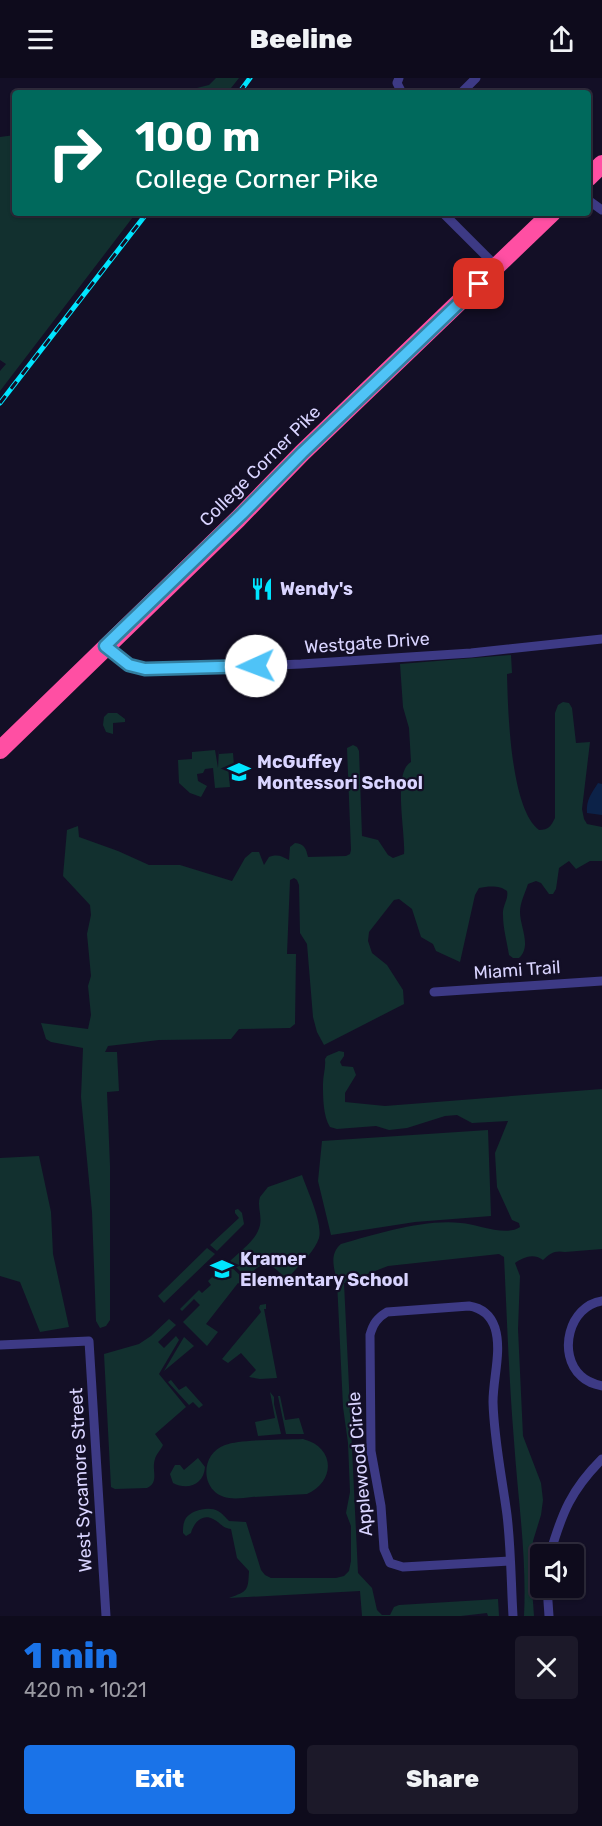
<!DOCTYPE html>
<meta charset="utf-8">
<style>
body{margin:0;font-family:Rubik,sans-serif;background:#1c1929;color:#f1f3f6;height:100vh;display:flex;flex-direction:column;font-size:22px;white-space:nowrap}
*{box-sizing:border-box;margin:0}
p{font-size:20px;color:#9b9ba3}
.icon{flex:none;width:33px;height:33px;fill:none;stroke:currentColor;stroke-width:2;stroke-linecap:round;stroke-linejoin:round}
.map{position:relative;height:1538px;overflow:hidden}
.details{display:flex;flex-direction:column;background:#0e0b1c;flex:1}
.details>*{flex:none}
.hud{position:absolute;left:12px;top:12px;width:579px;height:126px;border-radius:6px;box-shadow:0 2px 4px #0004,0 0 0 2px #2e2b3b;background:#00695c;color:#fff;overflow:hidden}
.controls{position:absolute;left:530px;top:1466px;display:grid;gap:12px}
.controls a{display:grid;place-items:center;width:54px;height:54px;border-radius:6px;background:#0e0b1c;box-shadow:0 2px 4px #0004,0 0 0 2px #2e2b3b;font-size:30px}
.pin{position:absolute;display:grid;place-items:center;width:51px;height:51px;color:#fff;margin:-26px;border-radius:12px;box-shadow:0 3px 9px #0006}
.me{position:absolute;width:66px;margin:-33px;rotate:268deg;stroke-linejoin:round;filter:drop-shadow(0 0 4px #0008)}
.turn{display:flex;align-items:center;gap:21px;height:126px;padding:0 24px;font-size:27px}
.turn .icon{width:78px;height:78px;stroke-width:2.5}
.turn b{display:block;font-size:42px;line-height:51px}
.round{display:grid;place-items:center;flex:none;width:63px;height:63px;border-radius:6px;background:#1c1929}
.headline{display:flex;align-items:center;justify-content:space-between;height:102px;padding:0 24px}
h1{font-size:36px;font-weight:800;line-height:45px;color:#1a73e8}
.primary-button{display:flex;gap:12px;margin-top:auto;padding:12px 24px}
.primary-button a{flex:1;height:69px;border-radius:6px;background:#1a73e8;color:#fff;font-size:24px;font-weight:800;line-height:69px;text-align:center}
.primary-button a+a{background:#1c1929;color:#f1f3f6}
header{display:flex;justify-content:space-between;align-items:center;height:78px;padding:0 24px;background:#0e0b1c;font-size:27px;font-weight:800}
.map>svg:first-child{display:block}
</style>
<header><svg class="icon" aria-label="menu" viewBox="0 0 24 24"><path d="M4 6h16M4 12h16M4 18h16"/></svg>Beeline<svg class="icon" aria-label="share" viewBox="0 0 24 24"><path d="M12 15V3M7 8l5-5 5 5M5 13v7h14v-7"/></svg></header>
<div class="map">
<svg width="602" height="1538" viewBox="0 0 602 1538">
<rect width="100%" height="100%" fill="#130f26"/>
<!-- green -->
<g fill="#12302f">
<polygon points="216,0 239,0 227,15 177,15 209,7"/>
<polygon points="15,57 15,135 136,135 0,313 0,293 6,286 0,282 0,59"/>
<path d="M511 577 512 595 507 596C508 631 510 730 539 752 549 752 551 748 555 740V635L558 627 563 624 569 625 572 630 576 665 590 664 582 731 584 741 587 746 602 749V783H590L576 791 569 783 559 790 556 811 553 816H549L541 805 536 803 528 806C525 815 520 825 520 834 520 849 532 868 519 880H513L509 877C507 864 503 850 503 837 502 828 509 821 507 813 500 807 488 808 479 810L475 817 460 884 436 873 433 866 421 859 412 831 399 821 394 822 369 854 368 863 372 875 387 887 403 912 404 926 324 967 317 954 313 939 307 866 300 855 299 807 297 802 294 800 290 802 287 876H296L295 946 290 950 239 951 231 961 159 962 108 968 105 974H117L119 1013 107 1014 110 1088V1242L106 1248 100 1250 96 1243 92 1134 81 1019 83 970 51 964 46 961 41 945 88 951 91 937 88 908 91 898 87 856 91 837 90 827 63 798 67 752 78 748 79 759 118 773 149 787H180L232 803 245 780 252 774H259L264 787 269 779C278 776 281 778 289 782L290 769 295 765C305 766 306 771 308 779L346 778 350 776 351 772 347 670 353 667 357 669 359 673 362 758 378 762 388 777 393 780 404 776C406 757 392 694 411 684L409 650 403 629 400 586Z"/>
<polygon points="108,635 117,635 125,641 125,644 113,645 113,656 106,654 103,647 104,639"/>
<polygon points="219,671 219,676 233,675 234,688 228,689 230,709 215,710 213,690 205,691 203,695 197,696 198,703 207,708 201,719 190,715 179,705 178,682 192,681 192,674 215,672 218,690"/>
<path d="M339 973 344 974V978L340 984 342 988 353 989 356 997 345 1015V1024L385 1028 602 1011V1171L565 1174C555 1172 550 1175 543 1182 533 1175 524 1179 515 1185L520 1198 518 1251 523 1358 541 1405 543 1422 541 1437 533 1463 531 1496 534 1538H524C527 1480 518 1422 514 1363 509 1302 507 1241 504 1179L499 1176 388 1188 344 1205 358 1495 372 1510 377 1532 382 1537H390L394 1529 399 1527 498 1521 499 1538H488L487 1535 461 1538H362L360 1513 229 1520C248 1513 248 1513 249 1493L237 1480 231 1451C222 1450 221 1445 213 1441 202 1435 193 1446 191 1455L186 1458 183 1455C183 1450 183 1445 186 1440 192 1432 209 1428 218 1433 222 1435 226 1440 229 1443L246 1444 261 1492 265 1497 271 1500H336L344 1498 349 1493 351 1483V1448L346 1435 350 1414 348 1365 343 1329 337 1203C334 1190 329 1176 341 1166 377 1156 423 1141 461 1145 477 1146 506 1159 520 1149L519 1145 512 1142 497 1109 495 1075 508 1043 472 1045 457 1037 445 1038 407 1050 389 1052 376 1048 337 1051 330 1049C323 1038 323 1019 323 1006 323 997 326 990 325 981L327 978Z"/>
<polygon points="488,1052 491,1138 415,1144 331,1157 318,1103 322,1063"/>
<polygon points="39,1078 51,1134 53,1176 69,1249 40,1254 20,1204 0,1198 0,1080"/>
<path d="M302 1097C307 1112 323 1145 319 1160 314 1175 297 1189 287 1201 269 1185 265 1179 247 1200L230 1183C240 1173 257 1162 260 1147 262 1137 257 1128 260 1119L268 1109Z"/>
<polygon points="238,1131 242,1135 244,1146 217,1173 210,1167 239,1140 235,1135 235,1132"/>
<polygon points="207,1170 215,1176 164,1225 158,1218"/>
<polygon points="227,1185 245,1202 242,1207 238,1205 206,1246 218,1254 207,1268 183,1244 200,1227 194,1221 182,1233 180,1231 199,1212 202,1215 211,1207 208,1203"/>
<polygon points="266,1226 266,1231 264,1231 277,1300 260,1301 249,1299 256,1292 241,1275 228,1285 222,1281 261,1234 259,1230 260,1227"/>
<path d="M169 1241 176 1247 158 1264 164 1270 176 1258 179 1262 159 1296 186 1329 155 1356 163 1367C161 1372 156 1376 155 1381 151 1392 160 1404 147 1410L115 1411 111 1409 104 1276 139 1266 151 1258Z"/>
<polygon points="184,1259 194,1268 164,1293"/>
<polygon points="171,1302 179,1312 186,1308 203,1327 199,1330 193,1324 189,1327 168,1304"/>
<polygon points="270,1314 274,1319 274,1326 281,1356 258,1358 255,1344 275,1340"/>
<polygon points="278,1318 280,1318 285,1342 299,1340 304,1356 286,1356"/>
<path d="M303 1361C335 1369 336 1403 307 1416 288 1417 270 1418 252 1419 244 1420 236 1421 229 1420 200 1416 199 1376 225 1367 241 1361 284 1362 303 1361Z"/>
<path d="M198 1380 205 1389C204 1406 188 1413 173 1405L170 1396 175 1387H180L184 1392Z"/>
</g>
<!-- water -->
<path fill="#0c2248" d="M598 705 602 706V737L587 735C586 722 591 716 598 705Z"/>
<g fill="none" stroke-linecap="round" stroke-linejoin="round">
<!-- street -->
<g stroke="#3d3a85" stroke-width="9">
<polyline points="399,0 397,5 402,15"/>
<polyline points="461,15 476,0"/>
<polyline points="588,122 602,132"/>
<polyline points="443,135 497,189"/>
<path d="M105 569C121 582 134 590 155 592L301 586 471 575 602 561"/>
<polyline points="434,914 602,903"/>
<path d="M602 1223C569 1228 557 1276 581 1298 587 1304 594 1306 602 1308"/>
<polyline points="0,1267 89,1263 106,1538"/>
<path d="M550 1476C562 1435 571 1412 602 1381"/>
<path d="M510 1483 403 1489 390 1485 384 1471 381 1428 371 1373 370 1257C373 1246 377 1240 387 1234L469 1228C482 1230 491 1238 495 1250 502 1273 493 1300 493 1324 494 1362 502 1399 507 1437 511 1470 511 1505 513 1538"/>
<polyline points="547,1509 549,1538"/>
</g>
<!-- highway -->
<g stroke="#ff4fa3" stroke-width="18">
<polyline points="588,100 602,86"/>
<polyline points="0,672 238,441 302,375 552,135"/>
</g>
<!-- rail casing -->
<g stroke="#00e5ff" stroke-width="5">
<g id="rail">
<polyline points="239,15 250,0"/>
<polyline points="0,325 147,135"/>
</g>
</g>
<!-- rail -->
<use href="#rail" stroke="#130f26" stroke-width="3" stroke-dasharray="9" stroke-linecap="butt"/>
</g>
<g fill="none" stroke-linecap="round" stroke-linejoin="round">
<!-- route casing -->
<g stroke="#337fa1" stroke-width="15">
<polyline id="route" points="256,588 145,591 129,587 105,568 242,436 302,375 479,206"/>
</g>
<!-- route -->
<use href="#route" stroke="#4fc3f7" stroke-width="10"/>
</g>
<!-- icons -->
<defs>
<g id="restaurant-bare" transform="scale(1.8)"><path d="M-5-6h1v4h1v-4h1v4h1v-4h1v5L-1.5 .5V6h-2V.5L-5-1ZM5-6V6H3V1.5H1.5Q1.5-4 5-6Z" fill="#00e5ff" stroke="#130f26" stroke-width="2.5" paint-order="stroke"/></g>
<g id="school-bare" transform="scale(1.8)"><path d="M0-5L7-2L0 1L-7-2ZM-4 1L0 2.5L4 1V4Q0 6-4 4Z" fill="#00e5ff" stroke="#130f26" stroke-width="2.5" paint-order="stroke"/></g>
</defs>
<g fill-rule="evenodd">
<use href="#restaurant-bare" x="262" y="511"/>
<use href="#school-bare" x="239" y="694"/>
<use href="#school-bare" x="222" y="1191"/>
</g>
<g text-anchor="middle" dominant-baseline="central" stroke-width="4.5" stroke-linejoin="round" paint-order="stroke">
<!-- street labels -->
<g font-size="18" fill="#d9d4ff" stroke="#130f26">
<text transform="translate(260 388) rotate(-45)">College Corner Pike</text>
<text transform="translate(367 565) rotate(-4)">Westgate Drive</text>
<text transform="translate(517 892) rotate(-4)">Miami Trail</text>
<text transform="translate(360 1386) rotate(-95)">Applewood Circle</text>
<text transform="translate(81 1402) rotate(-93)">West Sycamore Street</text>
</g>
<!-- poi labels -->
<g font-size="18" font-weight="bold" fill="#d9d4ff" stroke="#130f26" text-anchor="start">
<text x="280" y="511">Wendy's</text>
<text x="257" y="684">McGuffey<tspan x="257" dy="21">Montessori School</tspan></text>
<text x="240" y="1181">Kramer<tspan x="240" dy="21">Elementary School</tspan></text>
</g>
</g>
</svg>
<div class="controls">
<a><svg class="icon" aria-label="sound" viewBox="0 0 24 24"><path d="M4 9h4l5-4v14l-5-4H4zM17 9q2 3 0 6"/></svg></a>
</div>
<div class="pin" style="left:479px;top:206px;background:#d93025"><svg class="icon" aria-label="arrive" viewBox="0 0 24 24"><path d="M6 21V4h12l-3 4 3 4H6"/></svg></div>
<svg class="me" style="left:256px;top:588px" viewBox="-20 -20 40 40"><circle r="19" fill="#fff"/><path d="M0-13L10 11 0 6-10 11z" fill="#4fc3f7"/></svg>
<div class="hud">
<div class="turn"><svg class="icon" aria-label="right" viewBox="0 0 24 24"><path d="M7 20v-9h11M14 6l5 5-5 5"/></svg><div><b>100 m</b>College Corner Pike</div></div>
</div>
</div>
<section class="details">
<div class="headline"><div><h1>1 min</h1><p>420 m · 10:21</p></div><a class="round"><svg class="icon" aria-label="close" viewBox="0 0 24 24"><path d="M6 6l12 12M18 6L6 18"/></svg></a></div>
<div class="primary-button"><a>Exit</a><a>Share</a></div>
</section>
